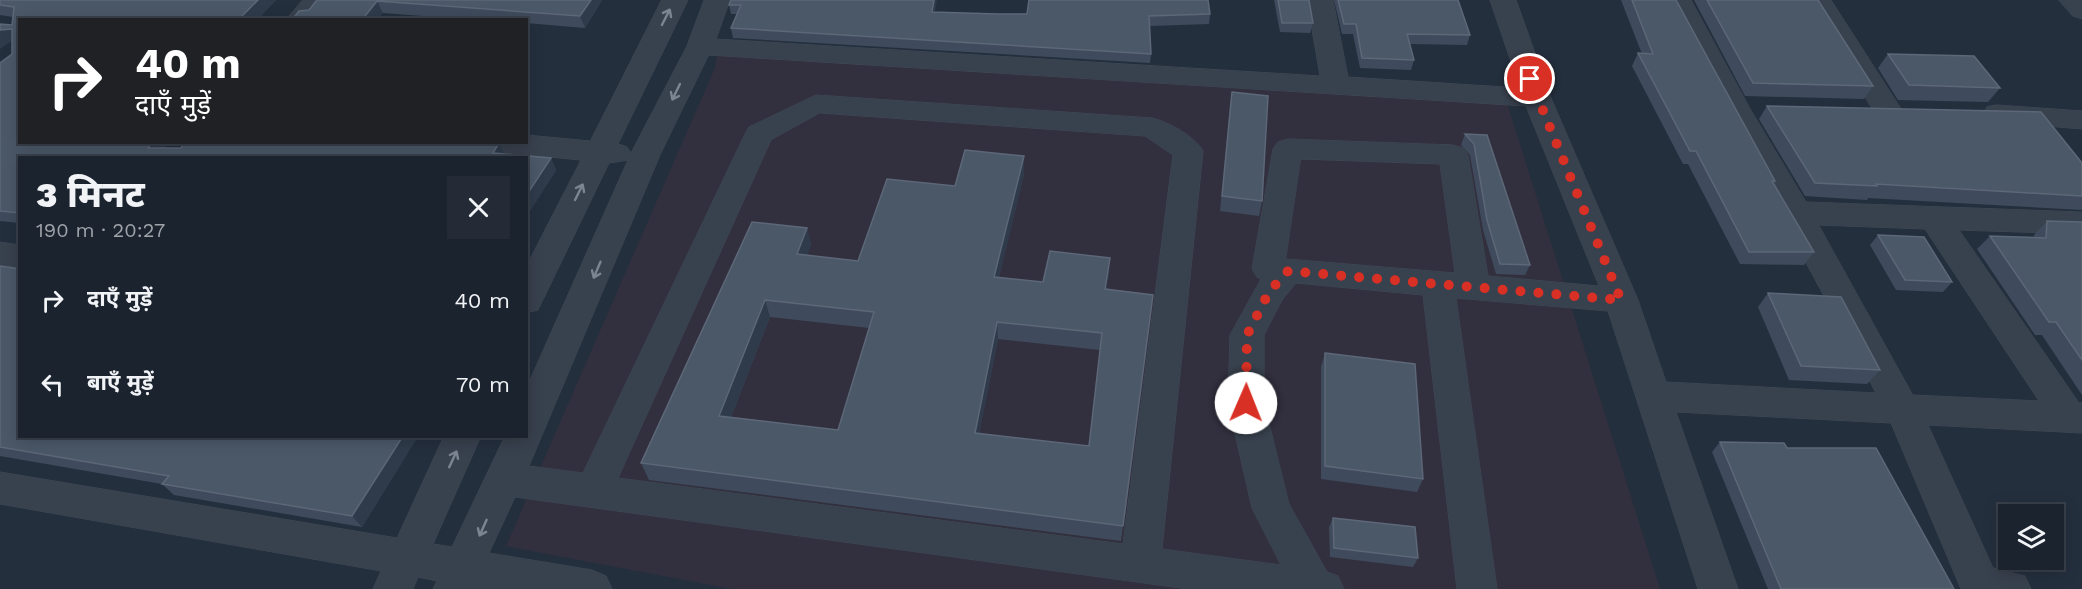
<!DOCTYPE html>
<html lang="hi">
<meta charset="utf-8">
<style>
body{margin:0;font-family:"Work Sans","Noto Sans Devanagari",sans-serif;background:#242b36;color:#f1f3f6;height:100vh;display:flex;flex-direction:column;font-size:22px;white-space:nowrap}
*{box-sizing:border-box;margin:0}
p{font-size:20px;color:#a0a4aa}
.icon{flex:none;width:33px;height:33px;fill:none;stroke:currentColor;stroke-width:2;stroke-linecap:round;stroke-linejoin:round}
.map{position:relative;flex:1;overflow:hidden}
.side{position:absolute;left:18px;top:156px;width:510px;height:282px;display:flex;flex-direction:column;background:#1b232e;border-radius:0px;box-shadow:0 3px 15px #0003,0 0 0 2px #39404a}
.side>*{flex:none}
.banner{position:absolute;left:18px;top:18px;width:510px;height:126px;border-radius:0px;box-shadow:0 3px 15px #0003,0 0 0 2px #39404a;background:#202124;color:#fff;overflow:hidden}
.controls{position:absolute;left:1998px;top:504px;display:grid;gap:12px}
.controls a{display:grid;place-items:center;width:66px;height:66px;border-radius:0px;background:#1b232e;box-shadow:0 3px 15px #0003,0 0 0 2px #39404a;font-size:30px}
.pin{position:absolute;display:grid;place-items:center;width:51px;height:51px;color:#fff;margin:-26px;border:3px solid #fff;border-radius:50%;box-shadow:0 2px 6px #0007}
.me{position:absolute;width:66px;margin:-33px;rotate:1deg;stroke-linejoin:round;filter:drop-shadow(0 0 4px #0008)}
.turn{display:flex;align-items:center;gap:21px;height:126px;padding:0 18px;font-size:27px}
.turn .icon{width:78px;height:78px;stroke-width:2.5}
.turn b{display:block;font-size:42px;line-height:51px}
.round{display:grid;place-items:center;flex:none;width:63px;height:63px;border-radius:0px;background:#242b36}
.summary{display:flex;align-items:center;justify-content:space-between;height:102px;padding:0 18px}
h1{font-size:36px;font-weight:800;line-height:45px}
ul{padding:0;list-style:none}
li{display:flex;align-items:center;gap:18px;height:84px;padding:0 18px}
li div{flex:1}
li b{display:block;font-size:22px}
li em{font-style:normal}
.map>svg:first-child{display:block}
</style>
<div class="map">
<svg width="2082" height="589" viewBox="0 0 2082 589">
<rect width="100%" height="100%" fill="#242f3e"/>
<!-- medical -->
<polygon fill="#32303f" points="718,50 1506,100 1660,589 732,589 506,546 715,68"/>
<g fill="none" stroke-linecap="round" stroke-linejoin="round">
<!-- street casing -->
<g stroke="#414a57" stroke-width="1">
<g id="street">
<polygon points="303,0 330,0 314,20 286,20"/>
<path d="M662 0H688L618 144 627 147 631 153 687 46 704 0H730L716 39 1320 76 1307 0H1333L1348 77 1520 88 1490 0H1516L1551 98 1638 300 1666 382 1876 393 1665 0H1691L1749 107 1806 202 2082 212V234L1959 230 2079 403H2082V433L1928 425 1993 568 2025 576 2031 589H1961L1891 423 1676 412 1738 589H1698L1608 311 1456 298 1497 589H1457L1423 295 1296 283 1282 300 1264 335V403L1289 504 1327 572 1338 576 1344 589H1188L515 497 489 553 592 570 606 576 612 589H433L437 581 418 577 413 589H373L381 571 0 504V472L397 538 444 436H481L433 544 452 547 505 436H526V389L628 160 609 163 538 310 526 313V267L581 160 496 152 486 149 482 142H526V135L590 141ZM709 55 1526 106 1599 286 1488 276 1468 155 1463 148 1453 145 1288 139 1278 142 1273 149 1252 269 1257 277 1261 279 1230 335 1228 403 1252 508 1281 565 1162 549 1203 151C1194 136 1169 122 1152 118L816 95 749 127 745 134 583 473 529 466 660 155ZM820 113 1145 136 1173 155 1123 544 618 478 771 140ZM1301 159 1440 164 1455 273 1286 259ZM1819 225 1925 229 2039 401 1913 395Z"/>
<polygon points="1805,0 1831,0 1903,112 1899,119 1889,121 1879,119"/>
<polygon points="2059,0 2082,0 2082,19 2073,16"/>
<polygon points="1997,105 2082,111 2082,129 1987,121 1983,114 1987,107"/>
<polygon points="0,242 20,245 20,269 0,266"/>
</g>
</g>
<!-- street -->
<use href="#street" fill="#38414e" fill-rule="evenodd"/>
</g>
<!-- wall -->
<g fill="#3f4b5c" fill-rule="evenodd">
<polygon points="0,0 276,0 257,20 20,20 20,142 168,142 165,148 504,154 551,158 556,170 526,217 526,158 20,158 20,223 0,221 0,63 12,54 12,42 10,42 13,17 0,15"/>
<polygon points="317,0 602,0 585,28 526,23 526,20 475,20 383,13 309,10"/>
<polygon points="1274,0 1309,0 1313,23 1310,33 1280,32"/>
<polygon points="1334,0 1458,0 1470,35 1467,45 1410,44 1414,60 1411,70 1360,68 1353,34 1342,34"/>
<polygon points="1621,0 1676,0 1775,181 1773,184 1814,252 1804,265 1740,264 1688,164 1683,164 1632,66 1638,53 1642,54"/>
<polygon points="1694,0 1818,0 1873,86 1864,99 1745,96"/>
<polygon points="729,5 997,14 1210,14 1209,24 1150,26 1151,54 1150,63 733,38 731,28 737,14 731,14"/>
<polygon points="1888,54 2000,88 1988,102 1898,100 1878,68"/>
<polygon points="1232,92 1262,201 1259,216 1220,211 1230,106"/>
<polygon points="1767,106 2082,163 2082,210 1868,198 1867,200 1805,196 1759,119"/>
<polygon points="1465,134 1487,135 1530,265 1525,275 1496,274 1483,230 1470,155 1461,145"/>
<path d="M1024 156V174L999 277 1043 282 1109 275 1106 289 1153 295 1121 541 649 480 641 463 807 228 811 245 807 255 858 261 955 186ZM770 317 869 328 838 430 731 417ZM998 339 1100 350 1089 446 979 434Z"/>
<polygon points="2047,221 2082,222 2082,395 2042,335 2035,335 1977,249 1990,236 2034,237 2034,235"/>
<polygon points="1878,235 1952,282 1943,292 1896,290 1870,245"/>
<polygon points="0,266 20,436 418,436 362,527 174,495 162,484 0,456"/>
<polygon points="1768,293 1880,370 1867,384 1789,380 1758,307"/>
<polygon points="1325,353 1423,479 1417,492 1321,479 1321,367"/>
<polygon points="1720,442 1787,448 1954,589 1768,589 1712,452"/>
<polygon points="1333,518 1418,558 1413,567 1330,557 1329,527"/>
</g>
<!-- shaded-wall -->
<g fill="#2f3b4b">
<polygon points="258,0 276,0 257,20 238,20"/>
<polygon points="591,0 602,0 585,28 580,16"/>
<polygon points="934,0 937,0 933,22 932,12"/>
<polygon points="377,1 383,13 378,20 362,20"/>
<polygon points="12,29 20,41 10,42 0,49 0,30"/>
<polygon points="152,142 168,142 159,158 148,148"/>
<polygon points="499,143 505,155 493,153"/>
<polygon points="1024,156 1024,174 995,294 994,277"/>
<polygon points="551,158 556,170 526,217 526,196"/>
<polygon points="807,228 811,245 801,271 797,254"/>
<polygon points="1110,258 1109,275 1104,307 1105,289"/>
<polygon points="765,300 770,317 725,432 719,416"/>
<polygon points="997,322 998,339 976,450 975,433"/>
<polygon points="403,436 418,436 362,527 352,516"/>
</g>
<!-- building -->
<g fill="#4b5868" stroke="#5c6777" stroke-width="1.5" fill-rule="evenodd">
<polygon points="0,0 258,0 238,20 20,20 20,142 152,142 148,148 181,148 185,142 493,142 499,143 493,153 551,158 526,196 526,158 20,158 20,213 0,211 0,63 12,54 12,29 0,30 0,24 12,25 14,7 0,5"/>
<polygon points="317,0 591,0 580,16 377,1 362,20 292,20 299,11 309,10"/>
<polygon points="731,0 934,0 932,12 997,14 1027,14 1029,0 1208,0 1210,14 1149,16 1151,54 731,28 741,5 729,5"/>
<polygon points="1278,0 1309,0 1313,23 1282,23"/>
<polygon points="1338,0 1458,0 1470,35 1407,34 1414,60 1362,58 1356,24 1344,24"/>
<polygon points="1632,0 1676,0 1775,181 1772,181 1814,252 1749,252 1696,151 1690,151 1638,53 1653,54"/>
<polygon points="1707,0 1818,0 1873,86 1753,83"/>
<polygon points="1888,54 1974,56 2000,88 1909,85"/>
<polygon points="1232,92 1268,96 1262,201 1222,196"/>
<polygon points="1767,106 2041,112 2082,163 2082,196 1876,184 1877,186 1815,183"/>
<polygon points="1465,134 1487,135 1530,265 1500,264 1487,220 1474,144"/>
<path d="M965 150 1024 156 994 277 1043 282 1050 251 1110 258 1105 289 1153 295 1123 526 641 463 752 222 807 228 797 254 858 261 887 179 955 186ZM765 300 874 312 838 430 719 416ZM997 322 1102 333 1089 446 975 433Z"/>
<polygon points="2047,221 2082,222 2082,360 2056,322 2049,322 1990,236 2046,238"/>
<polygon points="1878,235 1924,237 1952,282 1905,280"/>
<polygon points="0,266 20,269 20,436 403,436 352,516 162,484 169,476 0,447"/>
<polygon points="1768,293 1841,297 1880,370 1801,366"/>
<polygon points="1325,353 1415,364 1423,479 1325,466"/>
<polygon points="1720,442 1784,443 1787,448 1876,448 1954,589 1781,589"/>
<polygon points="1333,518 1415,527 1418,558 1334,548"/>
</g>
<!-- one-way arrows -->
<defs><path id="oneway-shaft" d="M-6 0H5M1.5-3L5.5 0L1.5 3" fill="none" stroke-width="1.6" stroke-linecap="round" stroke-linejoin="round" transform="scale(1.5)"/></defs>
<g stroke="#7c8592">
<use href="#oneway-shaft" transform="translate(666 17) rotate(-63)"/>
<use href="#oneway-shaft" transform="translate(676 92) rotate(116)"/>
<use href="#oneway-shaft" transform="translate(579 192) rotate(-64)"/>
<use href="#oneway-shaft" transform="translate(597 270) rotate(113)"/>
<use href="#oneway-shaft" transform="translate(453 459) rotate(-65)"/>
<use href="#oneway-shaft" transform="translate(483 528) rotate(114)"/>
</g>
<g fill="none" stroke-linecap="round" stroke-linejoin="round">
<!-- route -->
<polyline stroke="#d93025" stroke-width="10" stroke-dasharray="0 18" points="1246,403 1247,335 1269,292 1288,271 1621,300 1530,79"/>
</g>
</svg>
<div class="controls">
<a><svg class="icon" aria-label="layers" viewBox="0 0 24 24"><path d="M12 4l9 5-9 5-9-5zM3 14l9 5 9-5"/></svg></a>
</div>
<div class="pin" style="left:1530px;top:79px;background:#d93025"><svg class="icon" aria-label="arrive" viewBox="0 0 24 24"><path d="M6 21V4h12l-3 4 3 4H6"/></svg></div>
<svg class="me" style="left:1246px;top:403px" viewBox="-20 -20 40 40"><circle r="19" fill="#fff"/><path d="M0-13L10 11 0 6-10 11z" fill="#d93025"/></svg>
<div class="banner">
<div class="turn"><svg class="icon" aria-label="right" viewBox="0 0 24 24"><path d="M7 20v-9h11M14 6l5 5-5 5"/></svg><div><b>40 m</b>दाएँ मुड़ें</div></div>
</div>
<section class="side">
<div class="summary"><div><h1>3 मिनट</h1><p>190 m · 20:27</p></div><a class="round"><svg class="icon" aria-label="close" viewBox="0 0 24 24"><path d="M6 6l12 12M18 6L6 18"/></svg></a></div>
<ul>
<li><svg class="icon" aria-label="right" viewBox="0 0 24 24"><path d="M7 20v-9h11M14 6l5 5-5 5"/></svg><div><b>दाएँ मुड़ें</b></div><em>40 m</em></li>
<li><svg class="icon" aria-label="left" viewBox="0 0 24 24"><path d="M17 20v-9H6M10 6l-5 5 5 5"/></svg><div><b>बाएँ मुड़ें</b></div><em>70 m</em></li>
</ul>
</section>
</div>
